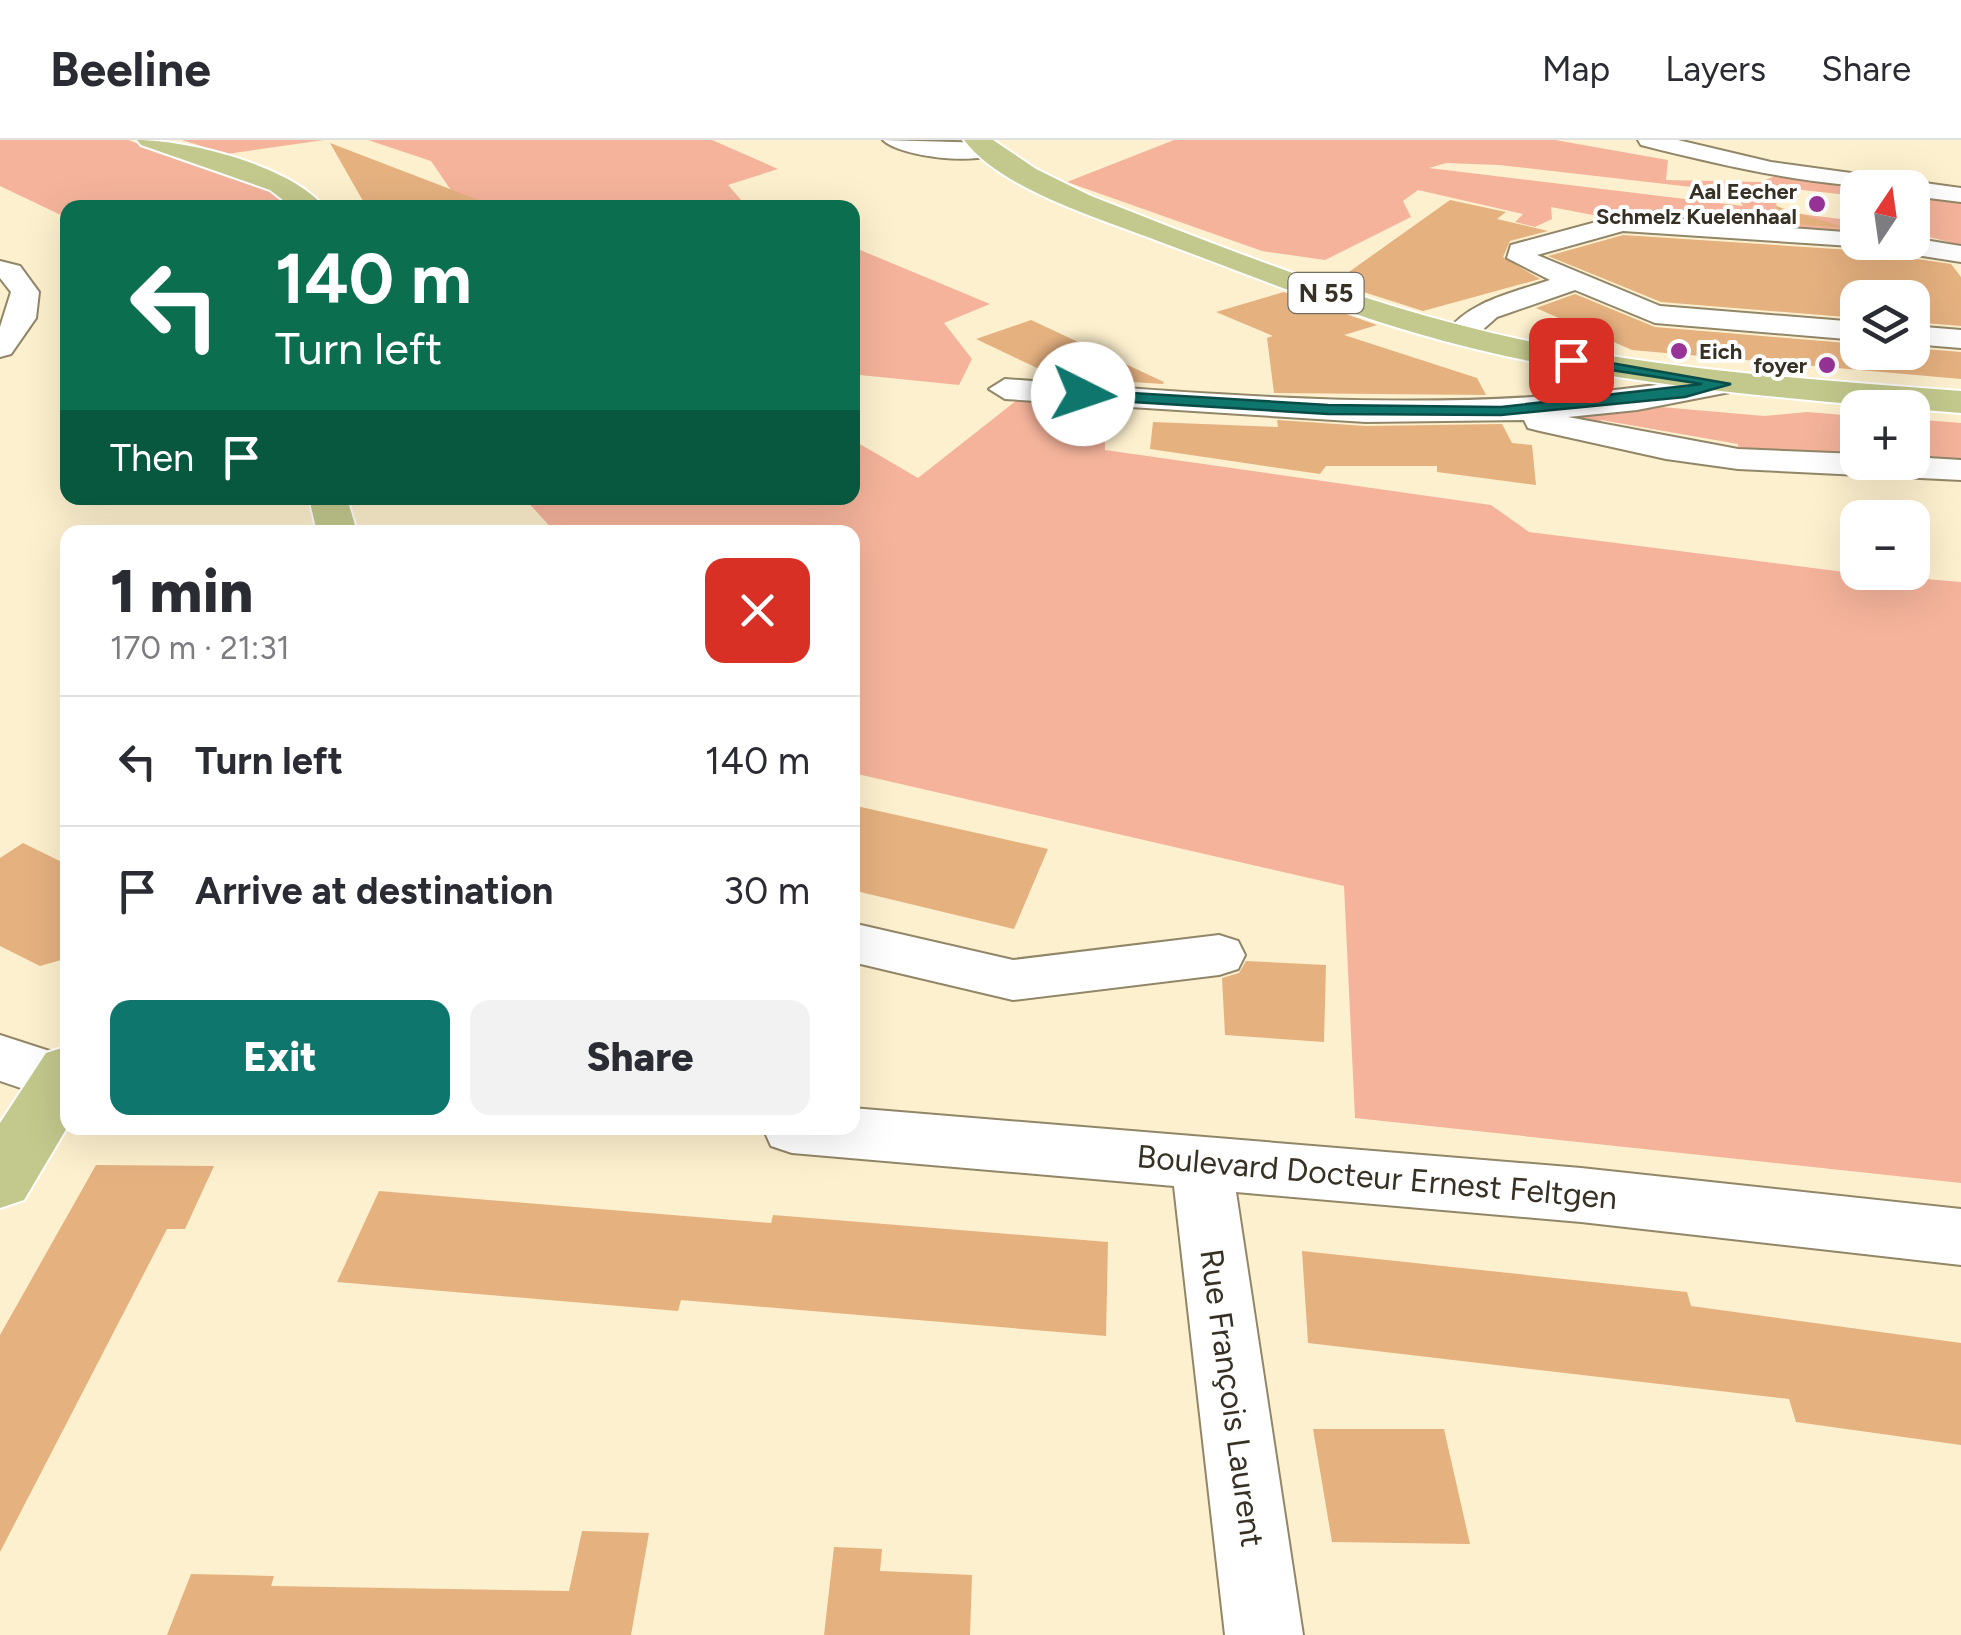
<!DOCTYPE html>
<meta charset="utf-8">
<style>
body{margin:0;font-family:Figtree,sans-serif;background:#f2f2f3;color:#2b2b33;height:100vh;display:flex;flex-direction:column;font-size:38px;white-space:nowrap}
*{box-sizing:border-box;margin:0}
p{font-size:32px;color:#7c7c81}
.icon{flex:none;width:55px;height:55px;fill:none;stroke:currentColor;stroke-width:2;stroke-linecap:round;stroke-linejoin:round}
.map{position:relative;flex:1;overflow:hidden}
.details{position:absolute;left:60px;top:385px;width:800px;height:610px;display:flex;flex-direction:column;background:#fff;border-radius:20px;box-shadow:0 10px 40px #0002}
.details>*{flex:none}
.guide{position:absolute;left:60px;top:60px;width:800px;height:305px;border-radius:20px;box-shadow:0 10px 40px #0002;background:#0b6e4f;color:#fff;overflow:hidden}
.needle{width:65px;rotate:13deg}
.fabs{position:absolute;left:1840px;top:30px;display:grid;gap:20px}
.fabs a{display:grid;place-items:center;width:90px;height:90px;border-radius:20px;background:#fff;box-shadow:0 10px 40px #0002;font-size:50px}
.pin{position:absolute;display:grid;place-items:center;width:85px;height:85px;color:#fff;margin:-42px;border-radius:20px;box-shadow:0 5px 15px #0006}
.me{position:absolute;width:110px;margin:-55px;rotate:94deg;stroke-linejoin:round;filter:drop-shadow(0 0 8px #0008)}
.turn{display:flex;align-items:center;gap:35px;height:210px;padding:0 50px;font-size:45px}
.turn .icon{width:130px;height:130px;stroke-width:2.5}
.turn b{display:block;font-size:70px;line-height:85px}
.then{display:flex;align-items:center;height:95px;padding:0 50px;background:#0003;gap:20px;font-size:38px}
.round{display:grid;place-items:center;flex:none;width:105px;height:105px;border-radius:20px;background:#f2f2f3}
.summary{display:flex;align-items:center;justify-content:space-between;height:170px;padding:0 50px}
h1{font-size:60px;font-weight:800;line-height:75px}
.button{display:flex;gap:20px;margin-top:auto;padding:20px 50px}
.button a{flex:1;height:115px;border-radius:20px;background:#0f766e;color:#fff;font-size:40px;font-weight:800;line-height:115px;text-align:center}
.button a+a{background:#f2f2f3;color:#2b2b33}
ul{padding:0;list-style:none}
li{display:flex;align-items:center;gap:30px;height:130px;padding:0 50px;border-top:2px solid #e1e1e2}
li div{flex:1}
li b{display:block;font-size:38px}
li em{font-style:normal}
header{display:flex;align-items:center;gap:60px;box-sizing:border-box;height:140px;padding:0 50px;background:#fff;border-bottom:2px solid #e1e1e2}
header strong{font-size:48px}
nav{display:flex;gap:55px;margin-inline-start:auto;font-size:35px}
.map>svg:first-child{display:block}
</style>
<header>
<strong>Beeline</strong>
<nav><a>Map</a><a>Layers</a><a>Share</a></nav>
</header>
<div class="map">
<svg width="1961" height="1495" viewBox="0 0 1961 1495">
<rect width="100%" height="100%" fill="#fdf0ce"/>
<!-- green -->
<g fill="#f5b39b" fill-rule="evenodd">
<polygon points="0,0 128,0 266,49 290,67 68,68 67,78 0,46"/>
<polygon points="182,0 324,0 227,14"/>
<polygon points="368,0 712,0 778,29 728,45 742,61 757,67 476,67 455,56 431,21"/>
<path d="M1174 0H1555L1668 20 1666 40 1761 42 1780 34 1879 47 1858 48 1857 56 1775 47 1777 71 1857 81V94L1614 79 1551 67 1552 79 1535 87 1515 82 1523 74 1418 50 1403 61 1411 77 1325 120 1262 111 1067 42ZM1446 23 1499 25 1735 52 1743 66 1429 28Z"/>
<polygon points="1912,52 1961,59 1961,105 1913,93"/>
<polygon points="853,107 990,164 944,183 972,219 959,245 860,235 853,239"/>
<polygon points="1022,256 1105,263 1105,310 1491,365 1529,392 1852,433 1961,442 1961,1043 1355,978 1344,746 853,633 852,392 555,392 524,358 852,358 853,300 918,338"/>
<polygon points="1627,264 1764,276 1807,272 1857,276 1857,318 1738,313 1738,304 1601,280 1599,288 1575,281 1577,272"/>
<polygon points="1912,279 1961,283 1961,323 1913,321"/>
</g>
<!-- building -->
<g fill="#e5b17f">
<polygon points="330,3 489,64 488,68 367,68"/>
<polygon points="1450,60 1506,72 1497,79 1548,91 1510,101 1503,117 1540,139 1423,171 1326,140 1346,134"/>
<polygon points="1776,66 1846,88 1778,83"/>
<polygon points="1623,95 1867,111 1872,107 1883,114 1951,124 1961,137 1961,186 1912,182 1912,158 1858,158 1858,178 1661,162 1548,116"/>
<polygon points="1284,152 1377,185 1344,195 1477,238 1486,255 1274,253 1267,198 1273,196 1216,172"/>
<polygon points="1575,154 1655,187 1858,204 1858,212 1912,212 1912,208 1961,212 1961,239 1632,210 1536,168"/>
<polygon points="1031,180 1164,242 1163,244 1056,237 976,199"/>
<polygon points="1277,280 1366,286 1502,284 1512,303 1532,305 1536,345 1437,332 1437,326 1326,326 1320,334 1150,309 1153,282 1278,287"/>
<polygon points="852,665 1048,709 1014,789 852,750"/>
<polygon points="23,703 68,725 68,818 40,826 0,806 0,718"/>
<polygon points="1246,821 1326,825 1324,902 1225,895 1222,838 1239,833"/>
<polygon points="96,1025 214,1026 185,1089 167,1089 0,1412 0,1195"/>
<polygon points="379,1051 771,1083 773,1075 1108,1102 1106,1196 681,1160 678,1171 337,1142"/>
<polygon points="1302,1111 1687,1152 1691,1166 1961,1203 1961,1305 1796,1282 1789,1259 1308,1203"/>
<polygon points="1313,1289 1444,1289 1470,1404 1332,1402"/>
<polygon points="582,1391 649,1393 631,1495 167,1495 191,1434 274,1436 271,1446 569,1451"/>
<polygon points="834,1407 882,1409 880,1431 972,1435 970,1495 824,1495"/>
</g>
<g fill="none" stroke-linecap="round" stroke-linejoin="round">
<!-- minor casing -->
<g stroke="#928668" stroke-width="4">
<g id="minor">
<path d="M883 0 989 3 1001 10C983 27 900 17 883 0Z"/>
<path d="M1638 0H1678L1771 22 1961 48V62L1912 56V48C1820 48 1732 28 1641 5Z"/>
<path d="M1622 75 1858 93V102H1870L1867 107 1623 91 1537 115 1660 166 1858 182V200L1655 183 1575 150 1497 177 1470 201H1448L1444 195C1468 161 1512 153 1550 140L1507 118 1511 105Z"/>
<polygon points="1912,98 1961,106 1961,122 1884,110 1871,102 1912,102"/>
<polygon points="0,121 20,126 39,152 36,178 11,214 0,217 0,187 11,152 0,138"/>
<polygon points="1912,186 1961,190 1961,208 1912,204"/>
<path d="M1724 234 1740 244 1735 251 1637 270 1568 277 1738 309 1858 314V322H1912V317L1961 320V340L1738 329 1666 319 1540 291 1528 288 1524 280 1366 282 1005 259 989 249 1005 239C1249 257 1482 279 1724 234Z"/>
<polygon points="852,783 1013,820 1219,795 1238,801 1245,815 1238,829 1219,835 1013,860 852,822"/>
<polygon points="0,895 68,917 68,964 0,941"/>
<polygon points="852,968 1581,1028 1961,1069 1961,1125 1581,1082 1236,1052 1303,1495 1225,1495 1174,1046 792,1013 771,1006 763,988 852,988"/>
</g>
</g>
<!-- major casing -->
<g stroke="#fff" stroke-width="4">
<g id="major">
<path d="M137 0C188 0 292 26 325 68H293L270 50 141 5Z"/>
<path d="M964 0H993L1036 29 1091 56C1231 111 1375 169 1523 200 1667 230 1814 240 1961 251V273C1790 259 1613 246 1444 201 1346 175 1253 136 1158 101 1101 79 1002 50 964 0Z"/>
<polygon points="309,358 347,358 357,392 317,392"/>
<polygon points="68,906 68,986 24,1060 0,1068 0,983 46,913"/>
</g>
</g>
<!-- minor -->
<use href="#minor" fill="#fff" fill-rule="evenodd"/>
<!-- major -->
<use href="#major" fill="#c3c88d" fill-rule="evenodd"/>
</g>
<!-- route -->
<polygon fill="#0f766e" stroke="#0a4d48" stroke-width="2.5" points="1571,216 1731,244 1685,257 1501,275 1328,274 1083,259 1076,254 1083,250 1328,265 1501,267 1702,244 1566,223"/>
<!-- markers -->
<g fill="#983398" stroke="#fefefe" stroke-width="4">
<circle cx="1817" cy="64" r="10"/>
<circle cx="1679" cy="211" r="10"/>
<circle cx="1827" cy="225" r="10"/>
</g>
<g text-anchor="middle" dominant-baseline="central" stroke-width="8" stroke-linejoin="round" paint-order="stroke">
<!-- far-poi labels -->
<g font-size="22" font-weight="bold" fill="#363124" stroke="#fefefe" text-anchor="end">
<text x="1797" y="51">Aal Eecher<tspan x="1797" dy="25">Schmelz Kuelenhaal</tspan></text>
<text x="1699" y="211" text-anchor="start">Eich</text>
<text x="1807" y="225">foyer</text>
</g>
<!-- shield labels -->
<rect fill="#fefefe" stroke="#726e65" stroke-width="2.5" x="1288.5" y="133" width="75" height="40" rx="8"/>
<g font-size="25" font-weight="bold" fill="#363124">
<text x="1326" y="153">N 55</text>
</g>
<!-- near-street labels -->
<g font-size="32" fill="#363124" stroke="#fefefe">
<text transform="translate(1377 1037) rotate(5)">Boulevard Docteur Ernest Feltgen</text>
<text transform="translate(1232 1258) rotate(82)">Rue François Laurent</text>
</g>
</g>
</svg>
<div class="fabs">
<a><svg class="needle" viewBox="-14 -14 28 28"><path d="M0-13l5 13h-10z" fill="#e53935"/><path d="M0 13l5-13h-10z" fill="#7c7c81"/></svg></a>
<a><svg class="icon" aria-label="layers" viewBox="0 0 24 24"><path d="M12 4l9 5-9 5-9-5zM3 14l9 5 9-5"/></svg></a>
<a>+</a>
<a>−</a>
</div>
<div class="pin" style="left:1571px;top:220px;background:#d93025"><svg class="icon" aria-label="arrive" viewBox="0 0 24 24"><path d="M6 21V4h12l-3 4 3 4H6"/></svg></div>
<svg class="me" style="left:1083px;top:254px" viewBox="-20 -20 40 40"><circle r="19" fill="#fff"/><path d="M0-13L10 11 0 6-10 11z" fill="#0f766e"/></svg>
<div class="guide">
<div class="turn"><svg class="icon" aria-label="left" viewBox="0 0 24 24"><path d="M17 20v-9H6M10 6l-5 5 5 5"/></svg><div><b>140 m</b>Turn left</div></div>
<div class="then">Then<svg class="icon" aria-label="arrive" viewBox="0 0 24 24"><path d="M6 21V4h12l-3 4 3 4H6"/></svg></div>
</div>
<section class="details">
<div class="summary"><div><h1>1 min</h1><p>170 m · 21:31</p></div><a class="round" style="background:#d93025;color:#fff"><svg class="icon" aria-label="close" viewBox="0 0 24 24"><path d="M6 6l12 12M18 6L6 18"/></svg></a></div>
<ul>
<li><svg class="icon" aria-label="left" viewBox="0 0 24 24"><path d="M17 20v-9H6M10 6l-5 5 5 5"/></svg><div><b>Turn left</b></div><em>140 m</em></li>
<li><svg class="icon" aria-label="arrive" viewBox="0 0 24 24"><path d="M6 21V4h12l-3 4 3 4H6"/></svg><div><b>Arrive at destination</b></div><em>30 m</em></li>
</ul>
<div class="button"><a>Exit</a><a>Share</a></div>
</section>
</div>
